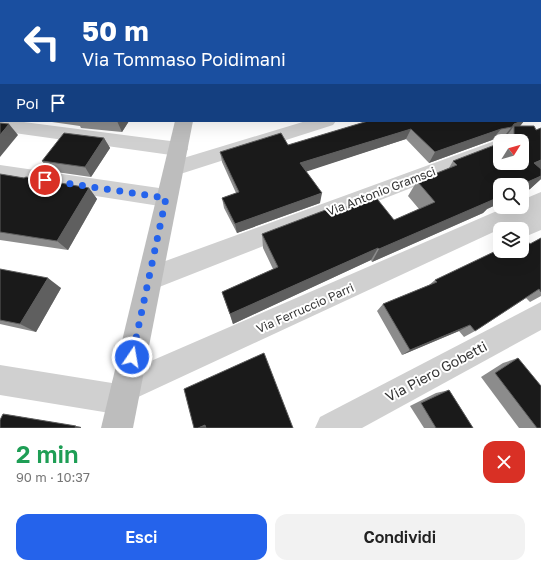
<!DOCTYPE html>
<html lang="it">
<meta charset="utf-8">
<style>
body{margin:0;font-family:"Golos Text",sans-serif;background:#f2f2f2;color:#222;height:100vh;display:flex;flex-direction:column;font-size:15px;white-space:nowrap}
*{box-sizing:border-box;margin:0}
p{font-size:13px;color:#767676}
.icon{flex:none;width:22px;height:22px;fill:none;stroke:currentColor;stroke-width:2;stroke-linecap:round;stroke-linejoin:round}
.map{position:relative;height:428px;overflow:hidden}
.drawer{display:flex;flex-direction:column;background:#fff;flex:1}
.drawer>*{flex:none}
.top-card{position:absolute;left:0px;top:0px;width:541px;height:122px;box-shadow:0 4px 16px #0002;background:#1a4fa0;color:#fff;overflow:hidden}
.needle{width:26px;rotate:53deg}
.controls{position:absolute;left:493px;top:134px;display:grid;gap:8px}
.controls a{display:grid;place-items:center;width:36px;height:36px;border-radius:8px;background:#fff;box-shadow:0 4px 16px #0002;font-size:20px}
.pin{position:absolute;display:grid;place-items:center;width:34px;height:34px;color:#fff;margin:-17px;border:2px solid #fff;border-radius:50%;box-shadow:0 1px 4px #0007}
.me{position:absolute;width:44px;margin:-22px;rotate:12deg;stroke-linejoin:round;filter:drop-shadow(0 0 3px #0008)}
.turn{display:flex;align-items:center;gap:14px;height:84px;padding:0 16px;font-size:18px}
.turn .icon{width:52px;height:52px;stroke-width:2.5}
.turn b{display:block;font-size:28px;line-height:34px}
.then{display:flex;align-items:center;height:38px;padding:0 16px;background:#0003;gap:8px;font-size:15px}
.round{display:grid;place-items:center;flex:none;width:42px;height:42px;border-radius:12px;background:#f2f2f2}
.head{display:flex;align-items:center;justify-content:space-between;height:68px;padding:0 16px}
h1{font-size:24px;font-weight:600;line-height:30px;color:#1e9e55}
.button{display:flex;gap:8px;margin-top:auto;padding:8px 16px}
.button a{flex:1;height:46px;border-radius:12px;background:#2563eb;color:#fff;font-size:16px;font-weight:600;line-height:46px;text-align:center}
.button a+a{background:#f2f2f2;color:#222}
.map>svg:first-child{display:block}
</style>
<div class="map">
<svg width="541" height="428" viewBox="0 0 541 428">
<rect width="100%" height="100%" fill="#fff"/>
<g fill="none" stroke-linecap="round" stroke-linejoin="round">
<!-- lane -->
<g fill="#d0d0d0" fill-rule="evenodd">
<rect x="249" y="0" width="6" height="1"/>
<rect x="403" y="0" width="7" height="1"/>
</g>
<!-- street -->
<g fill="#d0d0d0" fill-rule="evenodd">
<polygon points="15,0 28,0 15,1"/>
<rect x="83" y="0" width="25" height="1"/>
<rect x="424" y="0" width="13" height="1"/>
<rect x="503" y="0" width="13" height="1"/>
<polygon points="0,21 1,21 0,30"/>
<polygon points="0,119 1,121 16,121 178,142 185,144 188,149 185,154 178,156 0,131"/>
<polygon points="306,121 336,121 333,125 174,176 167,173 164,168 167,163"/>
<polygon points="500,139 506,141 500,141 500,153 149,291 140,287 137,279 140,271 149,267"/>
<polygon points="0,165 166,189 174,192 177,198 174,204 166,207 0,181"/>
<polygon points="541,192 541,230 522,238 522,229 510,229 512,224 500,229 136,398 137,400 133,411 122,415 0,395 0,365 112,383 114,377 506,207 522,207 522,200"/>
<polygon points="541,302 541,330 362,428 315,428 320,417"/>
</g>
<!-- secondary -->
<g fill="#bdbdbd" fill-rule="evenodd">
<rect x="205" y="0" width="12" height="1"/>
<polygon points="175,121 193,121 133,428 101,428"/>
</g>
</g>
<!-- wall -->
<g fill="#8c8c8c">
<polygon points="454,0 504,0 505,1 455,1"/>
<rect x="0" y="82" width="1" height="36"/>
<polygon points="45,121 129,121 122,132 81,128 80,126"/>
<polygon points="368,121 524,121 520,126 541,176 541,179 530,189 487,209 483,213 372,262 371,260 233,324 222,292 273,269 263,248 262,234 339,210 394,220 419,209 408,196 417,181 449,168 453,161 522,141 503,141 508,134 506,134 503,138 492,140 429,163 406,139 306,171 320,203 237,233 224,208 222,198 236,193 222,162 220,152 288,145"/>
<polygon points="104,138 110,148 91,177 49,171 42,161"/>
<polygon points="0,174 89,188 97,199 68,250 0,240"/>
<polygon points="541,238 541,296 530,302 526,298 475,331 464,337 459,331 402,355 377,311 383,304 429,285 435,280 530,244"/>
<polygon points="0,269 61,288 36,332 0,324"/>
<polygon points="518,358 541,428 519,428 481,377 503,363"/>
<polygon points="449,390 473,428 424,428 410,406 436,393"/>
<polygon points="3,414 10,415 81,427 81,428"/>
</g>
<!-- shaded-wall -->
<g fill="#5f5f5f">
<polygon points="158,0 167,0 167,1 157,1"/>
<polygon points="540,106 541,106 541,113 540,114"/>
<polygon points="117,121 129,121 122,132"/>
<polygon points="522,121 524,121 516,131 514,126 508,134 506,134 514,124"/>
<polygon points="9,124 18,135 0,157 0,135"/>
<polygon points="411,129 406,139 299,174 300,163"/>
<polygon points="501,129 492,140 429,163 435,152"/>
<polygon points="104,138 110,148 91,177 85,167"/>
<polygon points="541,160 541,170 534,163"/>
<polygon points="541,176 541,179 530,189 522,193 522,185 521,185"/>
<polygon points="89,188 97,199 68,250 57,241"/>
<polygon points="322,193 320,203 237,233 235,224"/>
<polygon points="500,194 500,203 487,209 483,213 372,262 379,249"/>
<polygon points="378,248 371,260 233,324 230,314"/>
<polygon points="48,278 61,288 36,332 20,324"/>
<polygon points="470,325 459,331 402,355 410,350"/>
<polygon points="205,425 210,426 205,428 198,428"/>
<polygon points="76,426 81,427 81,428 75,428"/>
</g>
<!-- building -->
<g fill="#1a1a1a" stroke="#5f5f5f">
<polygon points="108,0 158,0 157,1 107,1"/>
<rect x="253" y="0" width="74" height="1"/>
<polygon points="471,0 504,0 505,1 472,1"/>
<polygon points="540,59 541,60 541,77 540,77"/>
<polygon points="541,81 541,106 540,106 540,82"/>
<rect x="0" y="82" width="1" height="27"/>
<polygon points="368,121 522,121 514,124 512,127 501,129 435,152 411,129 300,163 322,193 235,224 222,198 239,192 220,152 281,133 288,145"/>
<polygon points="0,123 9,124 0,135"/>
<polygon points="514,126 534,126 536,130 541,128 541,160 534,163 541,169 541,176 521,185 500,185 500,194 496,196 497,198 379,249 378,248 230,314 222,292 278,267 262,234 336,206 339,210 374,195 394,220 435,202 417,181 457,165 453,161 500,143 500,163 522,163 522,141 506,141 514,138"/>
<polygon points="64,133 104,138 85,167 42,161"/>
<polygon points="0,174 24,178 26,177 89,188 57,241 0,232"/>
<polygon points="525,238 530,244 541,238 541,292 539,289 475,331 470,325 410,350 383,304 437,282 435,280 500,249 500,251 522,251 522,239"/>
<polygon points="0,269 48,278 20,324 0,320"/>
<polygon points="264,353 293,428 206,428 205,425 198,428 194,428 184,389"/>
<polygon points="518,358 541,386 541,428 537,428 495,373"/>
<polygon points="449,390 473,428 436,428 421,403"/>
<polygon points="3,414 76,426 75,428 0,428 0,420"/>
</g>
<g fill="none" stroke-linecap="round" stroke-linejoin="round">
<!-- route -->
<polyline stroke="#2563eb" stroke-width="7" stroke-dasharray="0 12.6" points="45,180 166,198 132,357"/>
</g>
<g text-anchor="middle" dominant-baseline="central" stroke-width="4" stroke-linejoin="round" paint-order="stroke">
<!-- street labels -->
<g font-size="12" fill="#333" stroke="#fff">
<text transform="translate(381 191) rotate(-21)">Via Antonio Gramsci</text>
<text transform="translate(305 308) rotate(-24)">Via Ferruccio Parri</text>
</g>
<!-- near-street labels -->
<g font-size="14" fill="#333" stroke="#fff">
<text transform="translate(436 371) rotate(-28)">Via Piero Gobetti</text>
</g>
</g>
</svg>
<div class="controls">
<a><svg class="needle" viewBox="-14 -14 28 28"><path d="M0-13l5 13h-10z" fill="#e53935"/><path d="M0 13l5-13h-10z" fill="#767676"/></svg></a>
<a><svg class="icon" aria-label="search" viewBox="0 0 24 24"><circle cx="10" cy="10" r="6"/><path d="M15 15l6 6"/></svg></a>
<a><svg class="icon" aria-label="layers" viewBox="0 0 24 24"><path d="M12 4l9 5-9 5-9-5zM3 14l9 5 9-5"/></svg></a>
</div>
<div class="pin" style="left:45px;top:180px;background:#d93025"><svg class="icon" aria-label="arrive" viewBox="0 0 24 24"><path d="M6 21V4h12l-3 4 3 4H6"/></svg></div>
<svg class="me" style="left:132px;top:357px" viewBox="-20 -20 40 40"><circle r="17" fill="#2563eb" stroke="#fff" stroke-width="3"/><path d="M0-11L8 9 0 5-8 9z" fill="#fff"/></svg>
<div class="top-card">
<div class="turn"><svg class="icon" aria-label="left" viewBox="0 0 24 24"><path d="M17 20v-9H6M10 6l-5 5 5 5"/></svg><div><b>50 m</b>Via Tommaso Poidimani</div></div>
<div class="then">Poi<svg class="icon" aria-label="arrive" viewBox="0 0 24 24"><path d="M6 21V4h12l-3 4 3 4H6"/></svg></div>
</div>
</div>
<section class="drawer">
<div class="head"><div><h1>2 min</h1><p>90 m · 10:37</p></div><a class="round" style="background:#d93025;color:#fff"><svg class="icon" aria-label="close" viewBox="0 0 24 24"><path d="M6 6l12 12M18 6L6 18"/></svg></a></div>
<div class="button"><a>Esci</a><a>Condividi</a></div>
</section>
